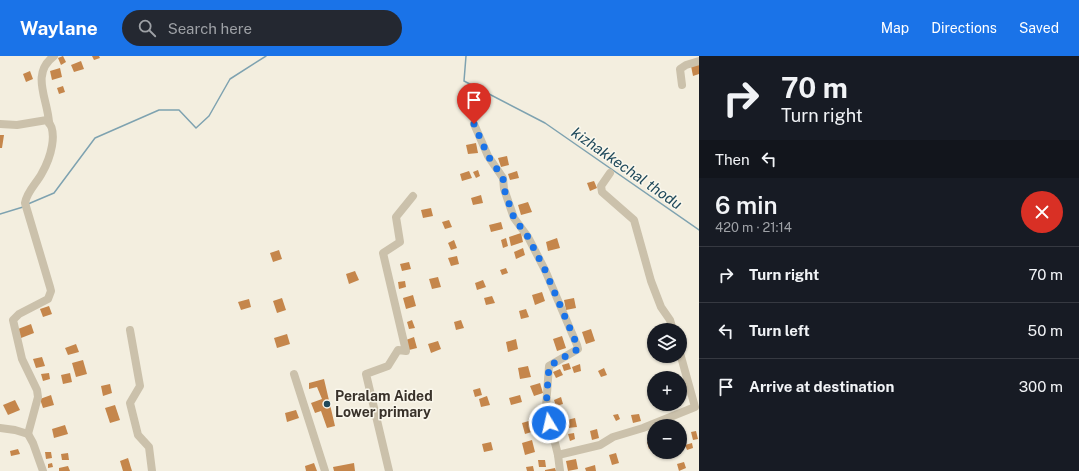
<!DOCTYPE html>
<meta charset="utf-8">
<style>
body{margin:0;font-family:"Public Sans",sans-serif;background:#242831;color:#f1f3f6;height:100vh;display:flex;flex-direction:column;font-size:15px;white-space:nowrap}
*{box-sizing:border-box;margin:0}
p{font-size:13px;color:#9ea1a6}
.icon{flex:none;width:22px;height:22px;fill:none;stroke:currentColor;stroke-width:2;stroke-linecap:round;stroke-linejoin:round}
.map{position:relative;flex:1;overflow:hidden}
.drawer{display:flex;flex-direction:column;background:#171b24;width:380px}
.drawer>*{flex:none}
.guide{background:#171b24;color:#f1f3f6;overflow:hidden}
.fabs{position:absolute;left:647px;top:267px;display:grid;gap:8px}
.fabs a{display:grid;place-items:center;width:40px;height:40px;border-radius:50%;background:#171b24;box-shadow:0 1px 3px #0004;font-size:20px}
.pin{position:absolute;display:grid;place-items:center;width:34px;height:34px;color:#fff;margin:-41px -17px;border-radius:50% 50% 50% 0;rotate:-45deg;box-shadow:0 0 4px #0007}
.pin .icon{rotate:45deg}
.me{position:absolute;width:44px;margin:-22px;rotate:351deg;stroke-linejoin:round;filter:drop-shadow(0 0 3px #0008)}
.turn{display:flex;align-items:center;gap:14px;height:84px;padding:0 16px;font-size:18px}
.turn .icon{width:52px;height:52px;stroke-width:2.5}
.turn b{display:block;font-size:28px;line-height:34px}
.then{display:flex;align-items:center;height:38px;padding:0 16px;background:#0003;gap:8px;font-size:15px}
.round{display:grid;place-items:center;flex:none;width:42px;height:42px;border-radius:21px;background:#242831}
.summary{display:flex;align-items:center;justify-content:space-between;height:68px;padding:0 16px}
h1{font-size:24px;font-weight:600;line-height:30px}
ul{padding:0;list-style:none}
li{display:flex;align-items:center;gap:12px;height:56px;padding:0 16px;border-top:1px solid #363941}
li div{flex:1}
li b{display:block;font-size:15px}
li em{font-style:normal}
header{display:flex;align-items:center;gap:24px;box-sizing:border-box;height:56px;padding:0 20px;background:#1a73e8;color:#fff}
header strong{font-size:19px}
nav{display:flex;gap:22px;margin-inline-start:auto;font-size:14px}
.search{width:280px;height:36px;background:#242831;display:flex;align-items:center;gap:10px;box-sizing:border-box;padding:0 14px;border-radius:22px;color:#9ea1a6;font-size:15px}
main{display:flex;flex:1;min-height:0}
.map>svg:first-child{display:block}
</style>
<header>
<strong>Waylane</strong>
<div class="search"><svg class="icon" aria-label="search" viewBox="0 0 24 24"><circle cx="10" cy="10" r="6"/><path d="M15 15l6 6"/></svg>Search here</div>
<nav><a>Map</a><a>Directions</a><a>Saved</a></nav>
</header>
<main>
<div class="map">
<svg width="699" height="415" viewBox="0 0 699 415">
<rect width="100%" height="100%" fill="#f3eedf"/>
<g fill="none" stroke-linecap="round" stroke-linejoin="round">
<!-- stream -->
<g stroke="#7ea2b0" stroke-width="1.5">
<polyline points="466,0 464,25 545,67 699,174"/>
<polyline points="28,148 54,137 95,82 159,54 179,54 196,72 209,60 230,23 266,0"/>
<polyline points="0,158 23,151"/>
</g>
</g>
<!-- building -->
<g fill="#c5864b">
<polygon points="63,0 66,6 61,9 58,2"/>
<polygon points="92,0 99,0 100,2 94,4"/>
<polygon points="81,5 84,13 74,16 71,9"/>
<polygon points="699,8 699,18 693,20 691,10"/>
<polygon points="60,12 62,21 52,24 50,15"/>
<polygon points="30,15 33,23 26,26 23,18"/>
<polygon points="63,30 65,36 59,38 57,32"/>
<polygon points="0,79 4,79 2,92 0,92"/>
<polygon points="476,87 478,97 468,98 466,89"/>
<polygon points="507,100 509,109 501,111 498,102"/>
<polygon points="478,114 480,120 476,122 473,116"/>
<polygon points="469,115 472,122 462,125 460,118"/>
<polygon points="517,115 519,122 510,124 508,118"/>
<polygon points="594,125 597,132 590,135 587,127"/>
<polygon points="481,139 483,147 473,149 471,142"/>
<polygon points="528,146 532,156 521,159 518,149"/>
<polygon points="431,152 433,160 423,162 421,154"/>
<polygon points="449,164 452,171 445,173 442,166"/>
<polygon points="501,166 503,173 491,176 489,169"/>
<polygon points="521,177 523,186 511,190 509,181"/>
<polygon points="506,182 508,190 503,192 501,184"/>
<polygon points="557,182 560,192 548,195 546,186"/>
<polygon points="454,184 457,192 451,194 448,187"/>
<polygon points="523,192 525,199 516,203 514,196"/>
<polygon points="279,194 282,203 273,206 270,197"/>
<polygon points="457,200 459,208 451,210 448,202"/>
<polygon points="409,206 411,213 402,215 400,208"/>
<polygon points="506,212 508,217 502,219 500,214"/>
<polygon points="355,215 359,224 349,228 346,218"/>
<polygon points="438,221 441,231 432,233 429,223"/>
<polygon points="483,224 486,231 477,234 475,227"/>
<polygon points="405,225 406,231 399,233 398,226"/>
<polygon points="542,236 545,245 535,249 532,239"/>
<polygon points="413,239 416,250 406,253 403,242"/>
<polygon points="492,240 495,247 486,249 484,242"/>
<polygon points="282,242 286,254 277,257 273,245"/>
<polygon points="574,242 576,252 566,254 564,244"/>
<polygon points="249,243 251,251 241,254 238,246"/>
<polygon points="49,250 52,258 43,261 40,253"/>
<polygon points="526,253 529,261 521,263 519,255"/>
<polygon points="412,264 415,272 409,273 407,266"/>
<polygon points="461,264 464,272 456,274 454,266"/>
<polygon points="31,268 34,277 21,282 18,273"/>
<polygon points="591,273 595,285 586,288 582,276"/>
<polygon points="287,278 290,288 277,292 274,282"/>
<polygon points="562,280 566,292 557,295 553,283"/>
<polygon points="414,281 417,292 409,294 406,284"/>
<polygon points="516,283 518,293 508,296 506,286"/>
<polygon points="438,285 441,293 431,297 428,288"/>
<polygon points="76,288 79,296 68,299 65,292"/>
<polygon points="42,301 45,310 36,312 33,303"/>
<polygon points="83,304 87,318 76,321 72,307"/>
<polygon points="569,307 571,313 564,315 562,309"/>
<polygon points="580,308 581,315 574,317 572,311"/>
<polygon points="528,310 531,321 520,323 518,312"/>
<polygon points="604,312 607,319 601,321 598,315"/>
<polygon points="560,313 563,319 556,322 553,316"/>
<polygon points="49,317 50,323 43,325 41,318"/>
<polygon points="70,317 72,326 63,328 61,319"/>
<polygon points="324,323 335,370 327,372 321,355 315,357 311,347 322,343 317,331 309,333 309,327"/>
<polygon points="540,327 543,337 534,340 530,330"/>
<polygon points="110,328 112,337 103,340 101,330"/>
<polygon points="480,332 482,339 475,341 473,334"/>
<polygon points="51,339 54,349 43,352 40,343"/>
<polygon points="520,339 522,346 511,349 509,342"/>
<polygon points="487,340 490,349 481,351 479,343"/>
<polygon points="561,341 563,348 556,350 554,344"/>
<polygon points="15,344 20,354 8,359 3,349"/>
<polygon points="115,349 120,364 110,367 105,352"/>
<polygon points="296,354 299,362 287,366 285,357"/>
<polygon points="558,356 561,363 554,365 552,358"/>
<polygon points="618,358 620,363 616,365 613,359"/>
<polygon points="639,358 641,365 633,367 631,359"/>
<polygon points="575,362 577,371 568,372 567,364"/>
<polygon points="532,364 535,375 525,378 522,367"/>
<polygon points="65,369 68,378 54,382 52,373"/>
<polygon points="597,373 599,382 592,384 590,375"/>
<polygon points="696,375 698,383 693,384 691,376"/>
<polygon points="574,377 575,383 570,385 568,378"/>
<polygon points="681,377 684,384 680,385 680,378"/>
<polygon points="532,384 535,396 525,399 522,387"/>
<polygon points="654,384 654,391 649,393 647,386"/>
<polygon points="491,386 493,394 484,396 482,388"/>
<polygon points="692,387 693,392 687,394 685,389"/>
<polygon points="18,393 20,398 11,400 10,395"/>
<polygon points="45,396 51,396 52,402 46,403"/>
<polygon points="68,397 69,404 62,404 61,398"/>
<polygon points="616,397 619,407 612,409 609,399"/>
<polygon points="128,402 132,415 123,415 120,405"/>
<polygon points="576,403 578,413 568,415 566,405"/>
<polygon points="538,404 545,404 546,411 539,411"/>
<polygon points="684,406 686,412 679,415 677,408"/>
<polygon points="52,407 53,411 48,412 48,408"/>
<polygon points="314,407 317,415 306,415 305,410"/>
<polygon points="354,407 355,415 334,415 333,411"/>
<polygon points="595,409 596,415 586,415 585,412"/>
<polygon points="68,410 70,415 59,415 59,412"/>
<polygon points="533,410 534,415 527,415 526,411"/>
<polygon points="555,412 556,415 545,415 545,414"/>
</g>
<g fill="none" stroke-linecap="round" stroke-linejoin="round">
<!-- minor -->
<g stroke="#cbc1ab" stroke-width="8">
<polyline points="682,29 680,13 686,9 699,5"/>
<path d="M49 67C48 43 30 18 54 0"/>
<path d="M0 68 17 69 47 64C59 76 50 103 42 117 37 127 27 135 25 147L50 231 51 235 48 243 19 258 13 264 22 303 37 334 38 341 28 378"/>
<polyline points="474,68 488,100 503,122 504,133 514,162 528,181 545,214 577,289 578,293 549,310 546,351 558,399 560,415"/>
<polyline points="610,117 601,130 602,136 634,164 651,225 661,251 670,264 673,274"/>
<polyline points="130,274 140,330 130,347 138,379 149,391 152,415"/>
<polyline points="294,318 325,415"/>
<polyline points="0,372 15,374 28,378 33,387 43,415"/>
<polyline points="558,399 600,389 613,381 643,372 695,351 680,297"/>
<polyline points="389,415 366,318 388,310 398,294 406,295 383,197 400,186 396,161 413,140"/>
</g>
</g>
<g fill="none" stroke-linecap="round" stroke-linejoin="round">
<!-- route -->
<polyline stroke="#1a73e8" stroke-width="7" stroke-dasharray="0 12.6" points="474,68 488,100 503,122 504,133 514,162 528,181 545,214 577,289 578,293 549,310 546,351 549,367"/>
</g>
<!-- markers -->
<circle fill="#1f495b" stroke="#faf7ec" stroke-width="1.5" cx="327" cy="348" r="4"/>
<g text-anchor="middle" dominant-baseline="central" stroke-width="3" stroke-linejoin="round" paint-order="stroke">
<!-- poi labels -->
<g font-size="14" font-weight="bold" fill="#39322a" stroke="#faf7ec" text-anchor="start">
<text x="335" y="340">Peralam Aided<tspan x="335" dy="16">Lower primary</tspan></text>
</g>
<!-- water labels -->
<g font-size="15" font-style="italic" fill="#1f495b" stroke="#faf7ec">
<text transform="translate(627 112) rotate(35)">kizhakkechal thodu</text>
</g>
</g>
</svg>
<div class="fabs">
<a><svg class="icon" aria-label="layers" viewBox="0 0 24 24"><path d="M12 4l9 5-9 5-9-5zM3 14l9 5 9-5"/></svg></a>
<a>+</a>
<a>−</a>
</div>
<div class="pin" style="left:474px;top:68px;background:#d93025"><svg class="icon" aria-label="arrive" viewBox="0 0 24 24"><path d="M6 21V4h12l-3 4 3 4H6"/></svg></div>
<svg class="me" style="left:549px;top:367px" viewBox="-20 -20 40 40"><circle r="17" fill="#1a73e8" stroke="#fff" stroke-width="3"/><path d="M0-11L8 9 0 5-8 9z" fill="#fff"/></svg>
</div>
<section class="drawer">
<div class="guide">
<div class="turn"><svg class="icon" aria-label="right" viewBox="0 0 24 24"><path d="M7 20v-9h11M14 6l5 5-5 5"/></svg><div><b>70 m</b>Turn right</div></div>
<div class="then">Then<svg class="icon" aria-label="left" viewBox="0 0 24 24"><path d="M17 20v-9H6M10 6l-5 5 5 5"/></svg></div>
</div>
<div class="summary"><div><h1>6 min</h1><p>420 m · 21:14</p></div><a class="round" style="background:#d93025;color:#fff"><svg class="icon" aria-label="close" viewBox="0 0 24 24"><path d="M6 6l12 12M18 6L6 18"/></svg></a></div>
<ul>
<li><svg class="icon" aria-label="right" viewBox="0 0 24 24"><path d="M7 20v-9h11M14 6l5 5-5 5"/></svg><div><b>Turn right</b></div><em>70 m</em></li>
<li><svg class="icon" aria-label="left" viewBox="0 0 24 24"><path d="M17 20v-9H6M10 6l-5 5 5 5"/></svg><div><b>Turn left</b></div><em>50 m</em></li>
<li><svg class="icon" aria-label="arrive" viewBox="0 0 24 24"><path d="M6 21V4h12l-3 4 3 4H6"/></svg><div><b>Arrive at destination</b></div><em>300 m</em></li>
</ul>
</section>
</main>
